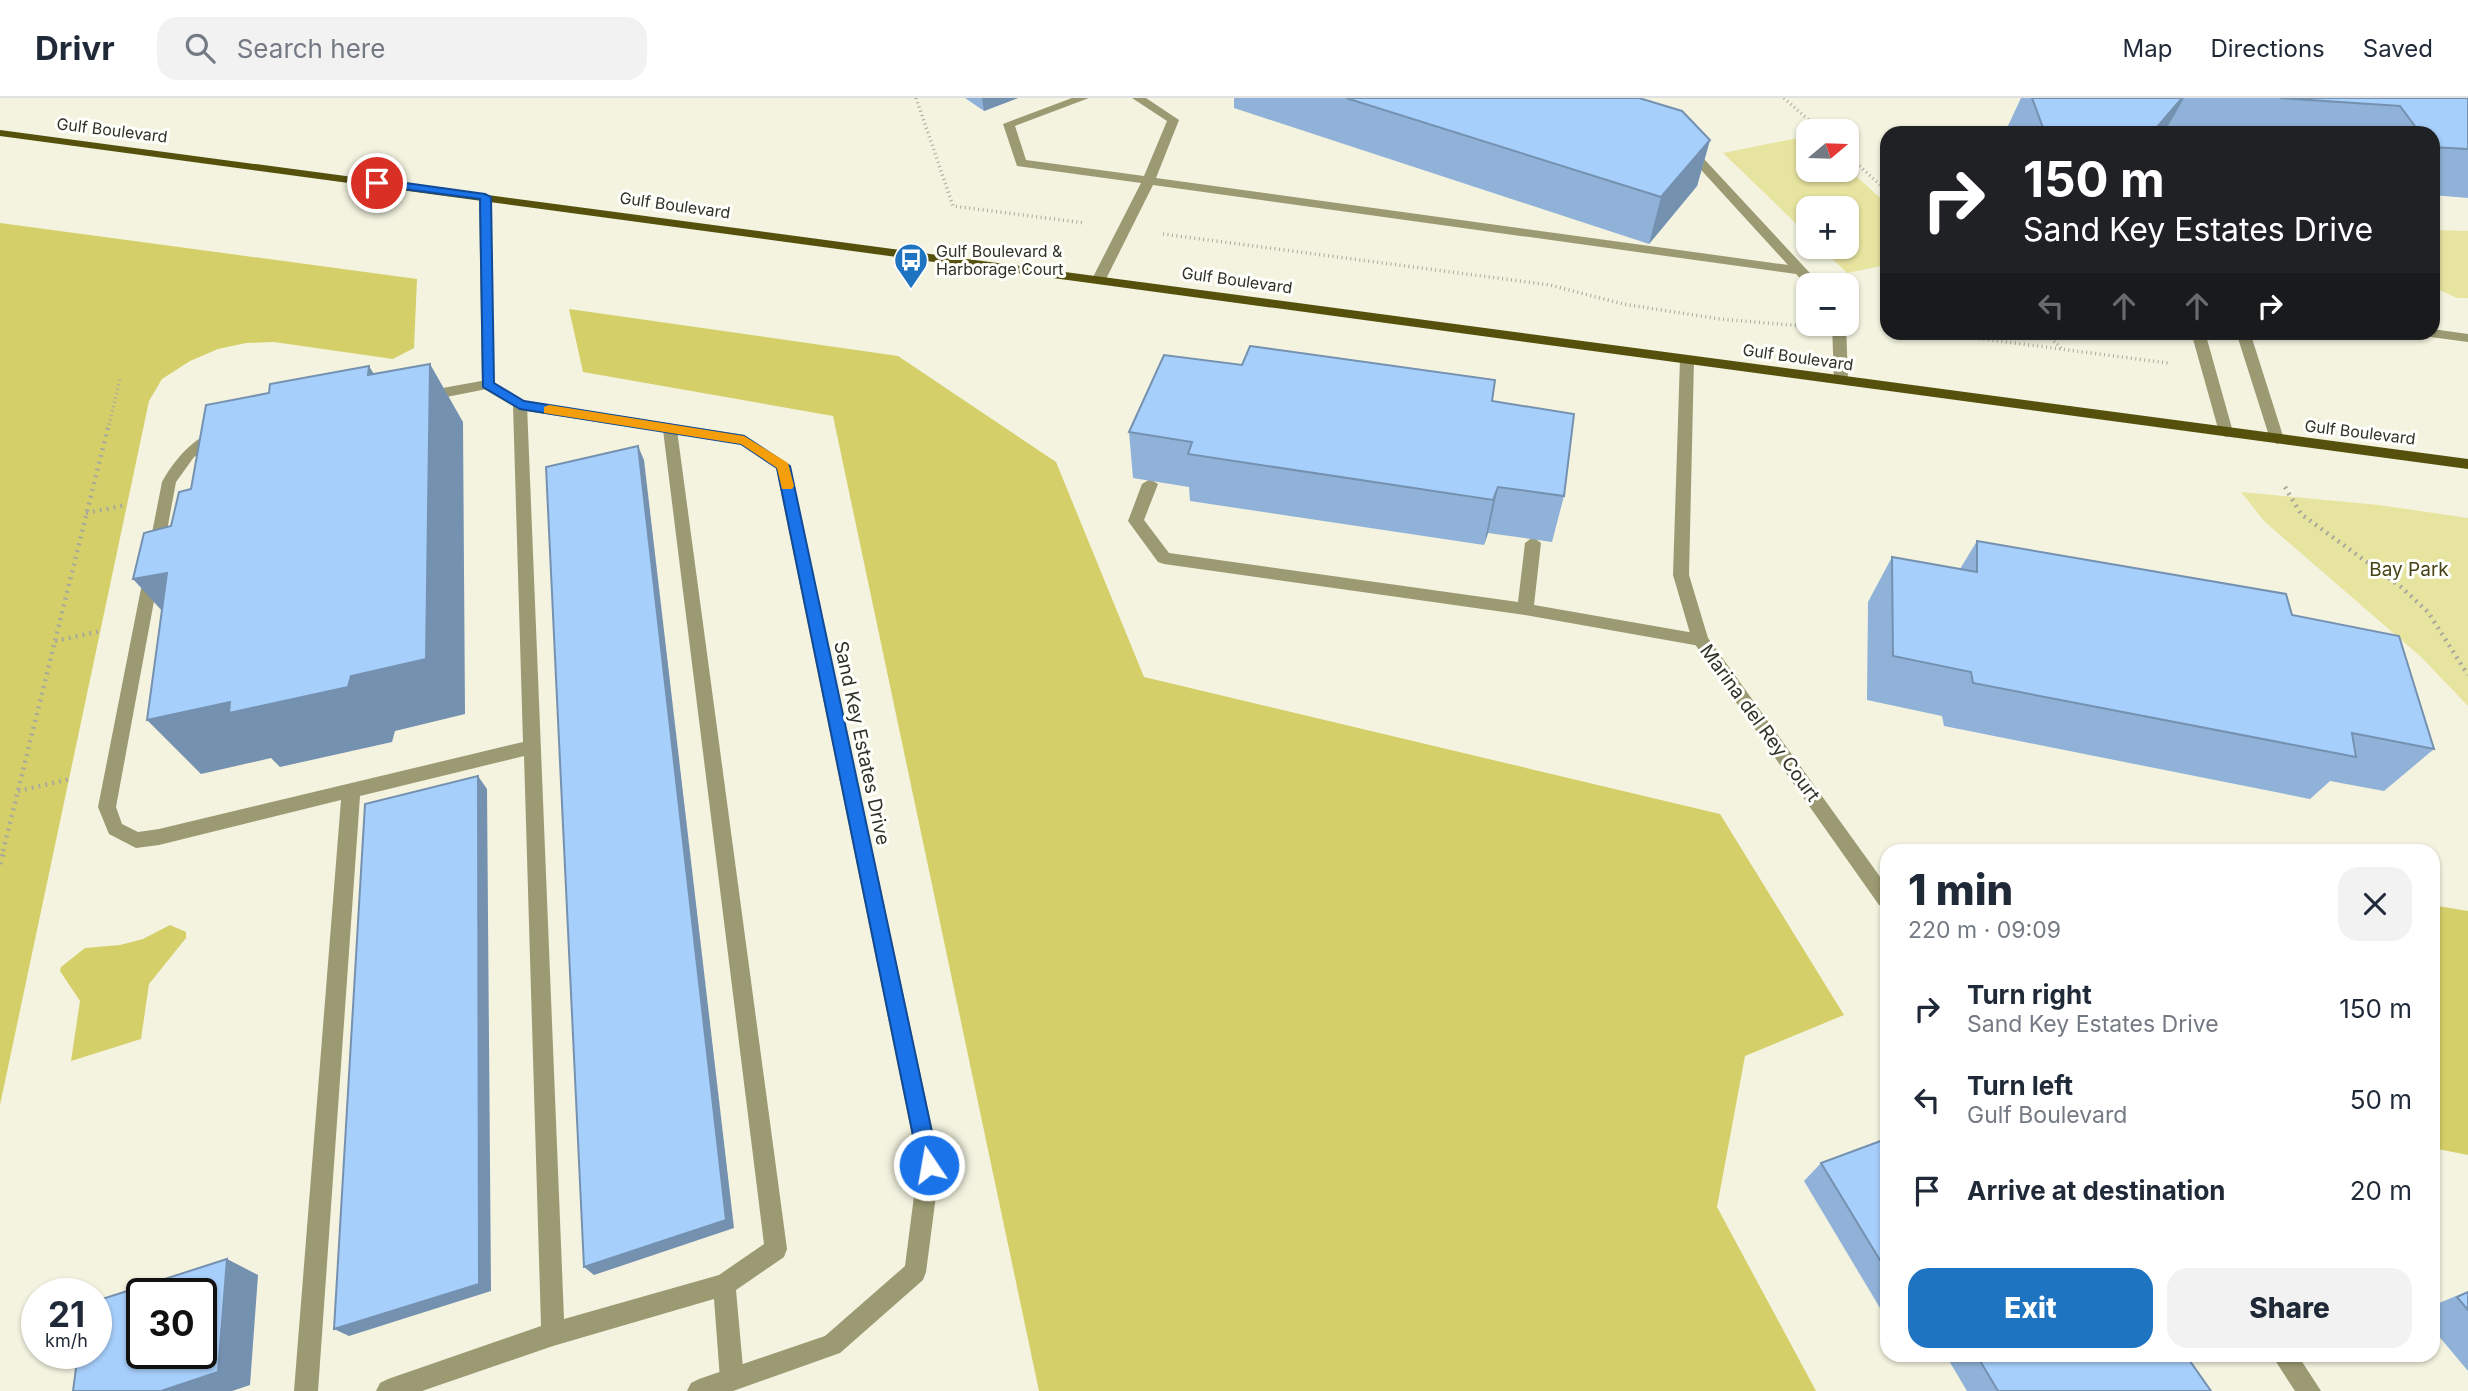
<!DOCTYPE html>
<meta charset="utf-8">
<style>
body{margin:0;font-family:Inter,sans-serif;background:#f2f2f3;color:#1f2937;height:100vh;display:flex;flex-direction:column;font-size:26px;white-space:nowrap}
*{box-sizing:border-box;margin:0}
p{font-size:23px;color:#747a83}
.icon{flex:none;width:38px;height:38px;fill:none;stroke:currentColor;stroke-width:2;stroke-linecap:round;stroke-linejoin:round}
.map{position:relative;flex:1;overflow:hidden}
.drawer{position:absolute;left:1880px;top:746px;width:560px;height:518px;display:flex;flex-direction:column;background:#fff;border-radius:21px;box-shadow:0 2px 5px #0004}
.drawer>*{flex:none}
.guide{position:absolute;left:1880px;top:28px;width:560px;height:214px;border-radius:21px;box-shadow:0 2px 5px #0004;background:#202124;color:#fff;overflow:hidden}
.needle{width:46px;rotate:71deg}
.fabs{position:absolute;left:1796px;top:21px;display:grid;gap:14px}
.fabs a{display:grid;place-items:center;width:63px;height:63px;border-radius:14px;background:#fff;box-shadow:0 2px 5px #0004;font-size:35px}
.speed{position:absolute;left:21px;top:1180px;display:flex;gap:14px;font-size:35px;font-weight:700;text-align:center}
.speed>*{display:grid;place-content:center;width:91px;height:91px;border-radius:50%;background:#fff;box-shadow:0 2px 5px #0004;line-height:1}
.speed small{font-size:18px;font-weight:400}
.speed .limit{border:4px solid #111;border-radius:10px;background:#fff;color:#111}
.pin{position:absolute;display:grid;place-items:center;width:60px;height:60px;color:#fff;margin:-30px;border:4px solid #fff;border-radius:50%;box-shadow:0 2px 7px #0007}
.me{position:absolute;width:77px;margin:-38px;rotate:348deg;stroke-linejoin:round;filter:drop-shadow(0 0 5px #0008)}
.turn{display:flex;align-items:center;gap:24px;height:147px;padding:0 28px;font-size:32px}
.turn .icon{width:91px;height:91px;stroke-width:2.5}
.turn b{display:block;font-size:49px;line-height:60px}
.lanes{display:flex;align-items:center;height:66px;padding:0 28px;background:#0003;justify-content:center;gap:35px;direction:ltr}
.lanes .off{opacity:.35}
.round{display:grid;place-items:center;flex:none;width:74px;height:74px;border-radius:21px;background:#f2f2f3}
.overview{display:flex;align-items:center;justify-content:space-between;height:119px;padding:0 28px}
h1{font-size:42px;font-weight:800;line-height:52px}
.action{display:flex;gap:14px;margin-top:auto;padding:14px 28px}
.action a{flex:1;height:80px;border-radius:21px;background:#1f74c2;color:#fff;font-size:28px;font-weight:800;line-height:80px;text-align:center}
.action a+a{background:#f2f2f3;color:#1f2937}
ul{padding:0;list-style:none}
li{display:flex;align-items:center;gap:21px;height:91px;padding:0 28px}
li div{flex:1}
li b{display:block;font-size:26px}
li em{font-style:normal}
header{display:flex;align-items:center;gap:42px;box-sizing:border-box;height:98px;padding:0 35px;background:#fff;border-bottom:2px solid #e0e1e3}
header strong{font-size:33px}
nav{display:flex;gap:38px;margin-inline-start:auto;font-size:24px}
.search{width:490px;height:63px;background:#f2f2f3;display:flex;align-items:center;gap:18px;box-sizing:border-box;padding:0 24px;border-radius:21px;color:#747a83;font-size:26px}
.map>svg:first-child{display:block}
</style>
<header>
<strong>Drivr</strong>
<div class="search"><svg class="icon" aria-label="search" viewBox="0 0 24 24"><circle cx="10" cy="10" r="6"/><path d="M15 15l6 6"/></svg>Search here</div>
<nav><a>Map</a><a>Directions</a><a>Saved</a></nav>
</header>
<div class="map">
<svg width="2468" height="1293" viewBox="0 0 2468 1293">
<rect width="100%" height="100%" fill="#f3f3e0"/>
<!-- green -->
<g fill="#e7e4a0">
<polygon points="1808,38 1808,72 1846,72 1846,69 1886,105 1886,167 1847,175 1820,149 1846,149 1846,110 1808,110 1808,137 1723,55"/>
<polygon points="2433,132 2468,133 2468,200 2457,200 2433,189"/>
<polygon points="2241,394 2379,407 2468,420 2468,608 2420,558 2265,424"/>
</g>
<!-- water -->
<g fill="#d5cf69">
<polygon points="0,125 417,181 414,250 393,261 274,244 246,245 218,251 190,263 162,281 149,303 0,1007"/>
<polygon points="569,211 898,258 1056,364 1144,579 1720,716 1844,917 1745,958 1717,1109 1816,1293 1039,1293 833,318 583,274"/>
<polygon points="2432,807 2468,813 2468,1057 2433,1050"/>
<polygon points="170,827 186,834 186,840 149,886 141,941 71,963 80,903 60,873 61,869 85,850 120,847 143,841"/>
</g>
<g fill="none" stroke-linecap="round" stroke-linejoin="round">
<!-- path-far2 -->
<g stroke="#aaaa9c" stroke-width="3.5" stroke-dasharray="1 3.5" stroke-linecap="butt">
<polyline points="916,0 953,108 1085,125"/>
<polyline points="1784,0 1821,33"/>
<polyline points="1846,56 1886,92"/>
<polyline points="1163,136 1550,187 1623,206 1720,221 1802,228"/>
<polyline points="1930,234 2168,265"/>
<polyline points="2044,234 2062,251"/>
<polyline points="108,331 120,281"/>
</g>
<!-- path-far1 -->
<g stroke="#aaaa9c" stroke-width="4.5" stroke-dasharray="2 5" stroke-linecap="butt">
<polyline points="2285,389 2301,416 2401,489 2428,514 2468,577"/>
<polyline points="86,415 127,407"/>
<polyline points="55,543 101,533"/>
<polyline points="18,693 70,681"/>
<polyline points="3,753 108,329"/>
</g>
<!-- path -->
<polyline stroke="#aaaa9c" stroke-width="5" stroke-dasharray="2 6" stroke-linecap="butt" points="0,766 4,752"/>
<!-- lane -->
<g fill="#9c9a72" fill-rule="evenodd">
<polygon points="1072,0 1089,0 1015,28 1026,62 1144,78 1167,23 1132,0 1146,0 1179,22 1156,80 1788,167 1682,51 1692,48 1821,187 1808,188 1796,176 1153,87 1106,181 1099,185 1094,184 1092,181 1141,85 1017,68 1003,26"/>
<polygon points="1832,226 1846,226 1848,282 1841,286 1834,282"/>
<polygon points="2432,231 2468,236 2468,244 2423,238 2417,234 2432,234"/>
<polygon points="2191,234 2205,234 2233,334 2231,337 2226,339 2219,334"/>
<polygon points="2236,234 2250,234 2284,341 2282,344 2277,346 2270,341"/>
<polygon points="487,282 494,287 492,290 426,303 419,298 426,293"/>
<path d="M520 302 527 307 564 1221 719 1177 764 1146 663 332 670 327 677 332 787 1151 784 1159 736 1192 744 1281 740 1289 732 1293 724 1289 720 1281 714 1201 553 1248 422 1293H376L380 1285 388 1281 541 1228 524 658 360 698 318 1293H294L341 702 159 747 136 750 109 736 98 709 162 384C172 365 200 328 225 335L227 338 225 341 194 359 176 384 116 709 122 726 138 734 159 731 523 644 513 307Z"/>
<polygon points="1150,381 1158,386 1144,422 1169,455 1518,504 1525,445 1533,439 1541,445 1534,507 1700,536 1708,542 1700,548 1525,517 1164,466 1158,464 1128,423 1142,386"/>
</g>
<!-- street -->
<g fill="#9c9a72" fill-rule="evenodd">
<polygon points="485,95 491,99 494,285 524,303 744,337 790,368 940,1067 926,1174 923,1182 840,1255 733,1293 687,1293 691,1285 699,1281 825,1238 905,1168 918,1067 776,370 740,346 520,312 482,290 479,99"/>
<polygon points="1687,257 1694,261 1689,477 1708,540 1886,787 1886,809 1879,807 1692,542 1673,477 1680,261"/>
<polygon points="2271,1256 2297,1256 2321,1293 2295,1293"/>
</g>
<!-- primary -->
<polygon fill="#55510d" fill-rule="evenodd" points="0,32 2468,361 2468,371 0,38"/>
</g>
<!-- wall -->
<g fill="#90b2d8">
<polygon points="965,0 1018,0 984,13"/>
<polygon points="1234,0 1639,0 1710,42 1697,88 1649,146 1234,10"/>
<polygon points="2021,0 2468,0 2468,100 2432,97 2432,35 2006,35 2006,32"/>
<polygon points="1242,267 1492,303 1564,398 1552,444 1488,435 1484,447 1190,403 1189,389 1133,380 1129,334"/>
<polygon points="1977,443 2292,517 2434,651 2384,693 2330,683 2310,701 1944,628 1942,618 1867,602 1868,504 1892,459 1960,471"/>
<polygon points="1886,1041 1886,1220 1804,1083 1821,1065"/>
<polygon points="2468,1193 2468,1273 2432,1230 2432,1208"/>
<polygon points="1945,1256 2185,1256 2211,1293 1967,1293"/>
</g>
<!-- shaded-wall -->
<g fill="#7591b0">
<polygon points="982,0 1018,0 984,13"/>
<polygon points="2182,0 2184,0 2164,35 2152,35"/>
<polygon points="1710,42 1697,88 1649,146 1661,99"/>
<polygon points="430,266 463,324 465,616 395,633 392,644 280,669 271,660 201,676 147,622 230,604"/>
<polygon points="369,268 404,325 368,277"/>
<polygon points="638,348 644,362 734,1130 594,1177 584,1169"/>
<polygon points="1498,389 1488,435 1484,447 1493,402"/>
<polygon points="167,475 184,537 133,481"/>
<polygon points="478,678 487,691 491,1193 349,1238 334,1231"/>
<polygon points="227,1161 258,1177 250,1287 232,1293 161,1293"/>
</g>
<!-- building -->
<g fill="#a7cffb" stroke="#7591b0" stroke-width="2" fill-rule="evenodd">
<polygon points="1346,0 1639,0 1682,13 1710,42 1661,99"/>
<polygon points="2032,0 2182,0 2152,35 2045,35"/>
<polygon points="2280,0 2468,0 2468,51 2432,49 2432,35 2420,35 2400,8"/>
<polygon points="1250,248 1495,282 1492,303 1574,316 1564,398 1498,389 1493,402 1188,356 1192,344 1129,334 1164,257 1242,267"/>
<polygon points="430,266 426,561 351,578 348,589 229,615 230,604 147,622 167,475 133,481 144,435 171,428 179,394 191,391 206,307 269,295 270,286 369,268 368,277"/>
<polygon points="638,348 726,1122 584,1169 546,369"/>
<polygon points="1977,443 2286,496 2292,517 2399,538 2434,651 2352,635 2356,659 1973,585 1971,574 1893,558 1892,459 1977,474"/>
<polygon points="478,678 479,1186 334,1231 365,706"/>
<polygon points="1886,1041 1886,1172 1821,1065"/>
<path d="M227 1161 218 1274 161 1293H73L78 1255H96V1203ZM142 1195H201V1255H142Z"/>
<polygon points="2468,1194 2468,1212 2457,1199"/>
<polygon points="1976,1256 2185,1256 2211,1293 1998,1293"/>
</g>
<!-- route -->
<polygon fill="#1a73e8" stroke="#114b97" stroke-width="2" points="377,81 485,96 491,99 494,285 524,303 744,338 790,368 939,1067 936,1074 929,1077 922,1074 919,1067 777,370 741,346 520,311 483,289 480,101 373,87 373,82"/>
<!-- slow -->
<polygon fill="#f59e0b" points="549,307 744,338 788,365 794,388 792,391 782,391 777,370 741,346 544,315 544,309"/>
<!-- icons -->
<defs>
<g id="bus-pin" transform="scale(1.75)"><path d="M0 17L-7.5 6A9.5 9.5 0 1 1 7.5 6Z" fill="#1f74c2" stroke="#fffffb"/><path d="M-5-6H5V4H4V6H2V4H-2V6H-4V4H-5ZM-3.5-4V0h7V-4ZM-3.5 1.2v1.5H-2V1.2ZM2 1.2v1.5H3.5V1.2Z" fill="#fff"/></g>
</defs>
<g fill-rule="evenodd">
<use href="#bus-pin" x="911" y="162"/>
</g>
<g text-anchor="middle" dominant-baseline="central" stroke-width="6" stroke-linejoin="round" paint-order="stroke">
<!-- far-street labels -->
<g font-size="16" fill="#31312a" stroke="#fffffb">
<text transform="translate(112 32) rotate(7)">Gulf Boulevard</text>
<text transform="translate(675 107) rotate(8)">Gulf Boulevard</text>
<text transform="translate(1237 182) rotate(8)">Gulf Boulevard</text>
<text transform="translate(1798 259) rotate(8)">Gulf Boulevard</text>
<text transform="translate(2360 334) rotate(7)">Gulf Boulevard</text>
</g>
<!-- far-poi labels -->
<g font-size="16" fill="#31312a" stroke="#fffffb" text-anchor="start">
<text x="936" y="153">Gulf Boulevard &amp;<tspan x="936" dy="18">Harborage Court</tspan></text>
</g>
<!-- park labels -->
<g font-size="19" fill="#464318" stroke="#fffffb">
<text x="2409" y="471">Bay Park</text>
</g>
<!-- street labels -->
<g font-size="19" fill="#31312a" stroke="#fffffb">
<text transform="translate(1760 625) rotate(54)">Marina del Rey Court</text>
<text transform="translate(862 645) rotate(78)">Sand Key Estates Drive</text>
</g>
</g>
</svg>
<div class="fabs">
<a><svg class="needle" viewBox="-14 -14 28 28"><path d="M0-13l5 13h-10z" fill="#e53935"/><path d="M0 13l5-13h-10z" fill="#747a83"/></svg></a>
<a>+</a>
<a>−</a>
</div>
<div class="speed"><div>21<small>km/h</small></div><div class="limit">30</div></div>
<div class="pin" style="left:377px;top:85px;background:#d93025"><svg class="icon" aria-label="arrive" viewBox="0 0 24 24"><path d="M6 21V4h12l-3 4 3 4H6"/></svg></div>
<svg class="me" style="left:929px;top:1067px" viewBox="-20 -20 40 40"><circle r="17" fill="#1a73e8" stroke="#fff" stroke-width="3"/><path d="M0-11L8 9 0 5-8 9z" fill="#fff"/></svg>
<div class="guide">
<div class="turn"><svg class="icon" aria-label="right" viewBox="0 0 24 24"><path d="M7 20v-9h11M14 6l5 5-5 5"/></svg><div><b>150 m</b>Sand Key Estates Drive</div></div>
<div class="lanes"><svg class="icon off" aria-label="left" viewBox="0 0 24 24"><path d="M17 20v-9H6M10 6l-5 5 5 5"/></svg><svg class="icon off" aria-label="ahead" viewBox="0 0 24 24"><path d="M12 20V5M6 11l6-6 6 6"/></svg><svg class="icon off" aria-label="ahead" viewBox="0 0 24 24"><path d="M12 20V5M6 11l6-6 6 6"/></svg><svg class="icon" aria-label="right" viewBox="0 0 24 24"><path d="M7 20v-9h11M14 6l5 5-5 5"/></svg></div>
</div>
<section class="drawer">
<div class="overview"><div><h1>1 min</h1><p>220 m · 09:09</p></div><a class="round"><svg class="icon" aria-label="close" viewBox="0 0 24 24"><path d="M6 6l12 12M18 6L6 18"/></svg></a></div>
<ul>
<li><svg class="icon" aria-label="right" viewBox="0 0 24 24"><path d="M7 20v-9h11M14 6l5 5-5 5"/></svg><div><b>Turn right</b><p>Sand Key Estates Drive</p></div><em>150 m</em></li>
<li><svg class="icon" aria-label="left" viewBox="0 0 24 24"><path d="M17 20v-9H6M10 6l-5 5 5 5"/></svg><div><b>Turn left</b><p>Gulf Boulevard</p></div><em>50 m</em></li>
<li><svg class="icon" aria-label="arrive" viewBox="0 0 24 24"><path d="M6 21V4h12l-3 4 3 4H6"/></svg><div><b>Arrive at destination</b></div><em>20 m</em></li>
</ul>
<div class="action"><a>Exit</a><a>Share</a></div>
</section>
</div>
